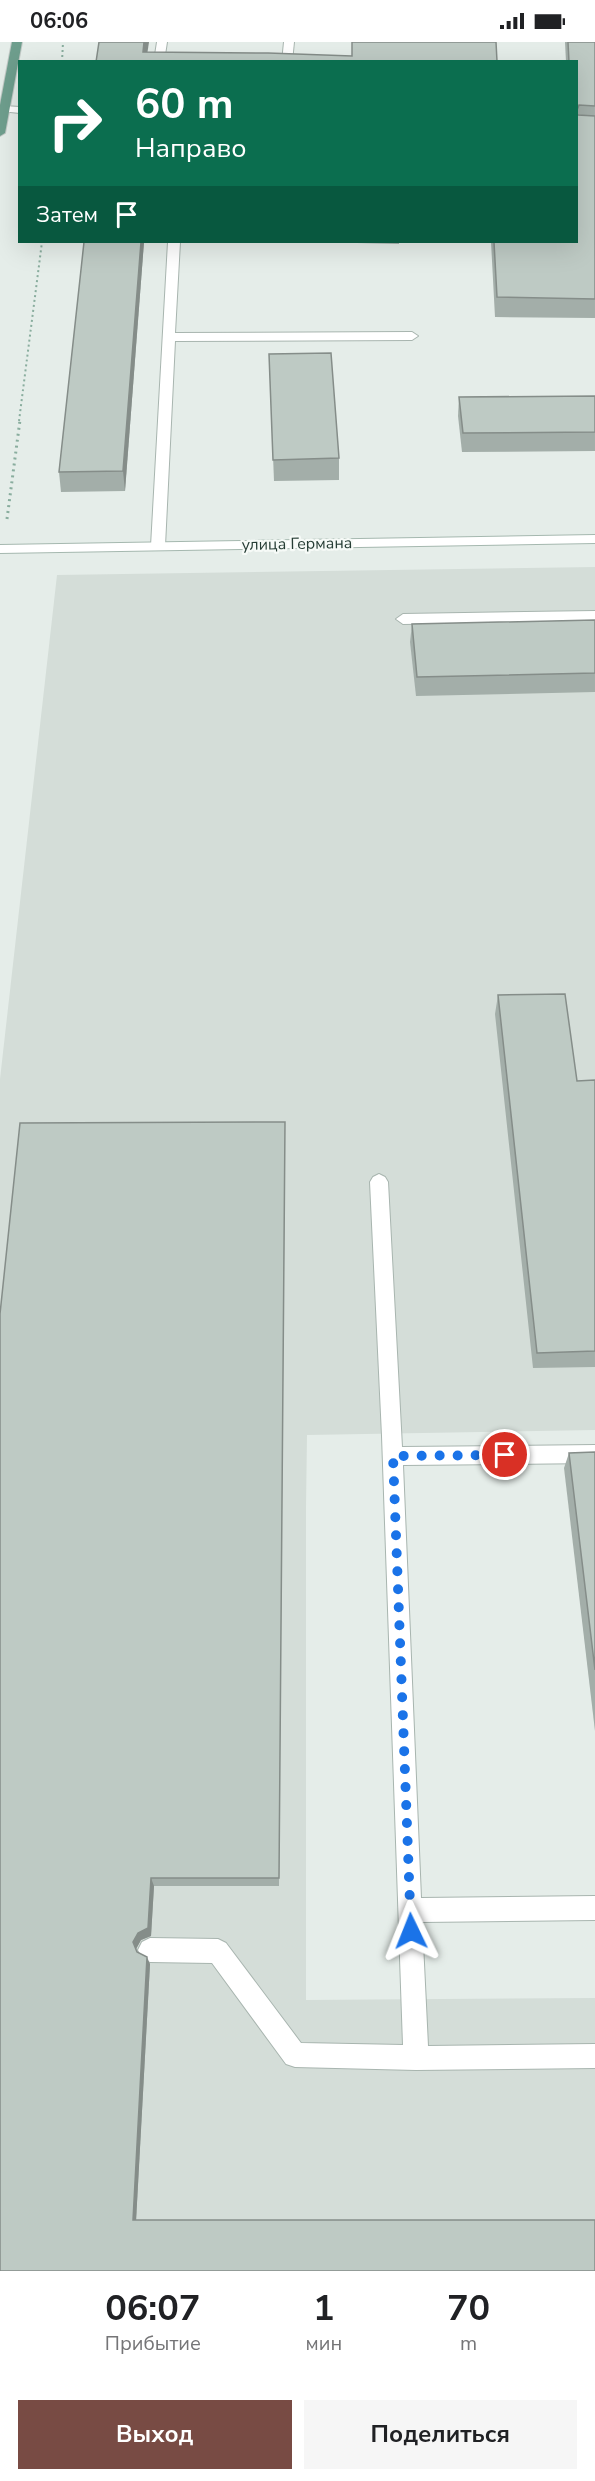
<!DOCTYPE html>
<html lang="ru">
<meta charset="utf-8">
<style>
body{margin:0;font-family:"Nunito Sans",sans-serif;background:#f6f6f6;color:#202124;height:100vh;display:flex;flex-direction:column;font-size:22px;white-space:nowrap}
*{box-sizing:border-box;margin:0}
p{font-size:20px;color:#757577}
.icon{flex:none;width:33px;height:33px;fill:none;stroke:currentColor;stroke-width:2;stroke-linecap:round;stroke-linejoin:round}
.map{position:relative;height:2229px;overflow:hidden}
.side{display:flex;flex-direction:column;background:#fff;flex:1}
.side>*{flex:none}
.hud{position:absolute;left:18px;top:18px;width:560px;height:183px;border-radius:0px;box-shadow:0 6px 24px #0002;background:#0b6e4f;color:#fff;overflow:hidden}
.pin{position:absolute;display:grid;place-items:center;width:51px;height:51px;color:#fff;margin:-26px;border:3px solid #fff;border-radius:50%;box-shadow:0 2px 6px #0007}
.me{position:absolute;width:66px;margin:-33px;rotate:358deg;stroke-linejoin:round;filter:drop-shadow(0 0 4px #0008)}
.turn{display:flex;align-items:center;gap:21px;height:126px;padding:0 18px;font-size:27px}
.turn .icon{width:78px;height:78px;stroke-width:2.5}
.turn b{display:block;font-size:42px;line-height:51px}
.then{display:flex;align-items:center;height:57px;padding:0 18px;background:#0003;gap:12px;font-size:22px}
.eta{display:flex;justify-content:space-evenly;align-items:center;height:102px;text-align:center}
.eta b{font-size:36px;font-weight:700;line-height:42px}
.primary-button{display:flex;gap:12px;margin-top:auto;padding:12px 18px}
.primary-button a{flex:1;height:69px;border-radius:0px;background:#784b44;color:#fff;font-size:24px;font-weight:700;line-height:69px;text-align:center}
.primary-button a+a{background:#f6f6f6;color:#202124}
.status{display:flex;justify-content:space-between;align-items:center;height:42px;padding:0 30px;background:#fff;direction:ltr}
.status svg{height:16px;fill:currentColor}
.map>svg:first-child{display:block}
</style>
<div class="status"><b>06:06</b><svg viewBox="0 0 49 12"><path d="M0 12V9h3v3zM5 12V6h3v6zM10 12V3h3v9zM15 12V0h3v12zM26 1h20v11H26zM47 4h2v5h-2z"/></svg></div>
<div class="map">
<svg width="595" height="2229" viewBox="0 0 595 2229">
<rect width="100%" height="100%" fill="#e5ede9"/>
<!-- built -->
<polygon fill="#d4ddd8" points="595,525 595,1388 307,1393 306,1465 306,1958 595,1956 595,2229 0,2229 0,1037 57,533"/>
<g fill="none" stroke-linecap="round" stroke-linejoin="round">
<!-- lane casing -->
<g stroke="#a8b5af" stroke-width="2">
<g id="lane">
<polygon points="157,0 167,0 165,13 170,20 159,20 155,13"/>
<polygon points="284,0 294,0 292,20 282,20"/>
<polygon points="168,200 180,200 175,291 412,290 418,294 412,298 175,299 165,504 158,508 151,504"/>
<polygon points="595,569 595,579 403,582 396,577 403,572"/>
<polygon points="379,1132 385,1135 388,1140 402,1405 595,1403 595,1421 403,1423 421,1856 595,1854 595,1878 422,1880 428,2004 595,2002 595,2026 416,2028 295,2025 286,2022 212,1921 150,1920 142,1916 138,1908 142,1900 150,1896 218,1897 226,1901 301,2001 403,2003 382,1394 370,1140 373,1135"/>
</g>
</g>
<!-- street casing -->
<g stroke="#a8b5af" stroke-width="2">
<polygon id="street" points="4,64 20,65 20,71 0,69 0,65"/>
</g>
<!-- secondary casing -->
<g stroke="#a5b8af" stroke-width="2">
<polygon id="secondary" points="595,493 595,501 0,511 0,503"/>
</g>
<!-- primary casing -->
<g stroke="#c2c9c6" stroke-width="2">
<polygon id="primary" points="12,0 22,0 5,91 0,94 0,63"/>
</g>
<!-- path-far1 -->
<g stroke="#89ad9e" stroke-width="2" stroke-dasharray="2 3" stroke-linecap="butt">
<polyline points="62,20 63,0"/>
<polyline points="19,379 42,200"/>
</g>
<!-- path -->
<polyline stroke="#89ad9e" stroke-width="3" stroke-dasharray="2 4" stroke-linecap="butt" points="7,477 20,378"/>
<!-- lane -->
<use href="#lane" fill="#fff" fill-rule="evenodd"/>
<!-- street -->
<use href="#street" fill="#fff" fill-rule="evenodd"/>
<!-- secondary -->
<use href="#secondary" fill="#fff" fill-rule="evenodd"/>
<!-- primary -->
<use href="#primary" fill="#6e9e8d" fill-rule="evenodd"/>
</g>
<!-- wall -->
<g fill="#a3aea9">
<polygon points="565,0 595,0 595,276 495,275 491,200 576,200 576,20 566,20"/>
<polygon points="84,200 144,200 125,449 61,450 59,430"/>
<polygon points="357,200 399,200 399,202 357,201"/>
<polygon points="269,312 339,416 339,438 274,439"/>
<polygon points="595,354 595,409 462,410 458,374 459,355"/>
<polygon points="595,578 595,650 416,654 410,600 412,582"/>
<polygon points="498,953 577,1039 595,1038 595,1325 533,1326 495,972"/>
<polygon points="285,1097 279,1844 154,1844 151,1894 141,1898 136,1907 137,1910 150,1922 136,2178 0,2229"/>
<polygon points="595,1410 595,1689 564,1426 569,1411"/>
</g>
<!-- shaded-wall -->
<g fill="#858d89">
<polygon points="144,0 149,0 146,20 143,10"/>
<polygon points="141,200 144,200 125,449 123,429"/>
<polygon points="151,1836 154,1844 151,1894 141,1898 136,1907 133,1900"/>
<polygon points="147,1915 150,1922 136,2180 133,2178"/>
</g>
<!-- building -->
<g fill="#becac4" stroke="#858d89" stroke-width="1.5">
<polygon points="99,0 144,0 143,10 268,11 352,14 352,0 496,0 497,19 520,20 96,20"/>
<polygon points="568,0 595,0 595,64 579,63 576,71 578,73 595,74 595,257 497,255 494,200 576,200 576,20 569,20"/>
<polygon points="84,200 141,200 123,429 59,430"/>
<polygon points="331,311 339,416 273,418 269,312"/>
<polygon points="595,354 595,390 463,391 459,355"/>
<polygon points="595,578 595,631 417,635 412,582"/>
<polygon points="565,952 577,1039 595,1038 595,1309 537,1311 498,953"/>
<polygon points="285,1080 279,1836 151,1836 148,1886 138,1891 133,1900 137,1910 147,1915 133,2178 595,2178 595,2229 0,2229 0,1272 20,1081"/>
<polygon points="595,1410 595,1628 569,1411"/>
</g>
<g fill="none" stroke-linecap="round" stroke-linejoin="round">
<!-- route -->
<polyline stroke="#1a73e8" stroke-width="10" stroke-dasharray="0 18" points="411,1889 393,1414 505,1413"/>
</g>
<g text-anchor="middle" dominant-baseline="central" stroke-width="4.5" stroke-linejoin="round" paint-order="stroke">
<!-- far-street labels -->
<g font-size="16" fill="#263d35" stroke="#f6faf7">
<text transform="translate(297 502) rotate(-1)">улица Германа</text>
</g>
</g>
</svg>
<div class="pin" style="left:505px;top:1413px;background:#d93025"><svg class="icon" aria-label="arrive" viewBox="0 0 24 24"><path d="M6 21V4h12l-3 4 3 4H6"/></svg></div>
<svg class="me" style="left:411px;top:1889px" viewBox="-20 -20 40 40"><path d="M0-17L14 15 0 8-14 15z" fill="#1a73e8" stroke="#fff" stroke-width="4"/></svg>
<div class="hud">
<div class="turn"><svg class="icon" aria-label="right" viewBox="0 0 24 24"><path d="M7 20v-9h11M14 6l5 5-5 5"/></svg><div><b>60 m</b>Направо</div></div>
<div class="then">Затем<svg class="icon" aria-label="arrive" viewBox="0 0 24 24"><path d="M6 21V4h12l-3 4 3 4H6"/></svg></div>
</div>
</div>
<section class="side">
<div class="eta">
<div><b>06:07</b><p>Прибытие</p></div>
<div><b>1</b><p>мин</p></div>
<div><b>70</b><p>m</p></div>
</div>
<div class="primary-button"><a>Выход</a><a>Поделиться</a></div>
</section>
